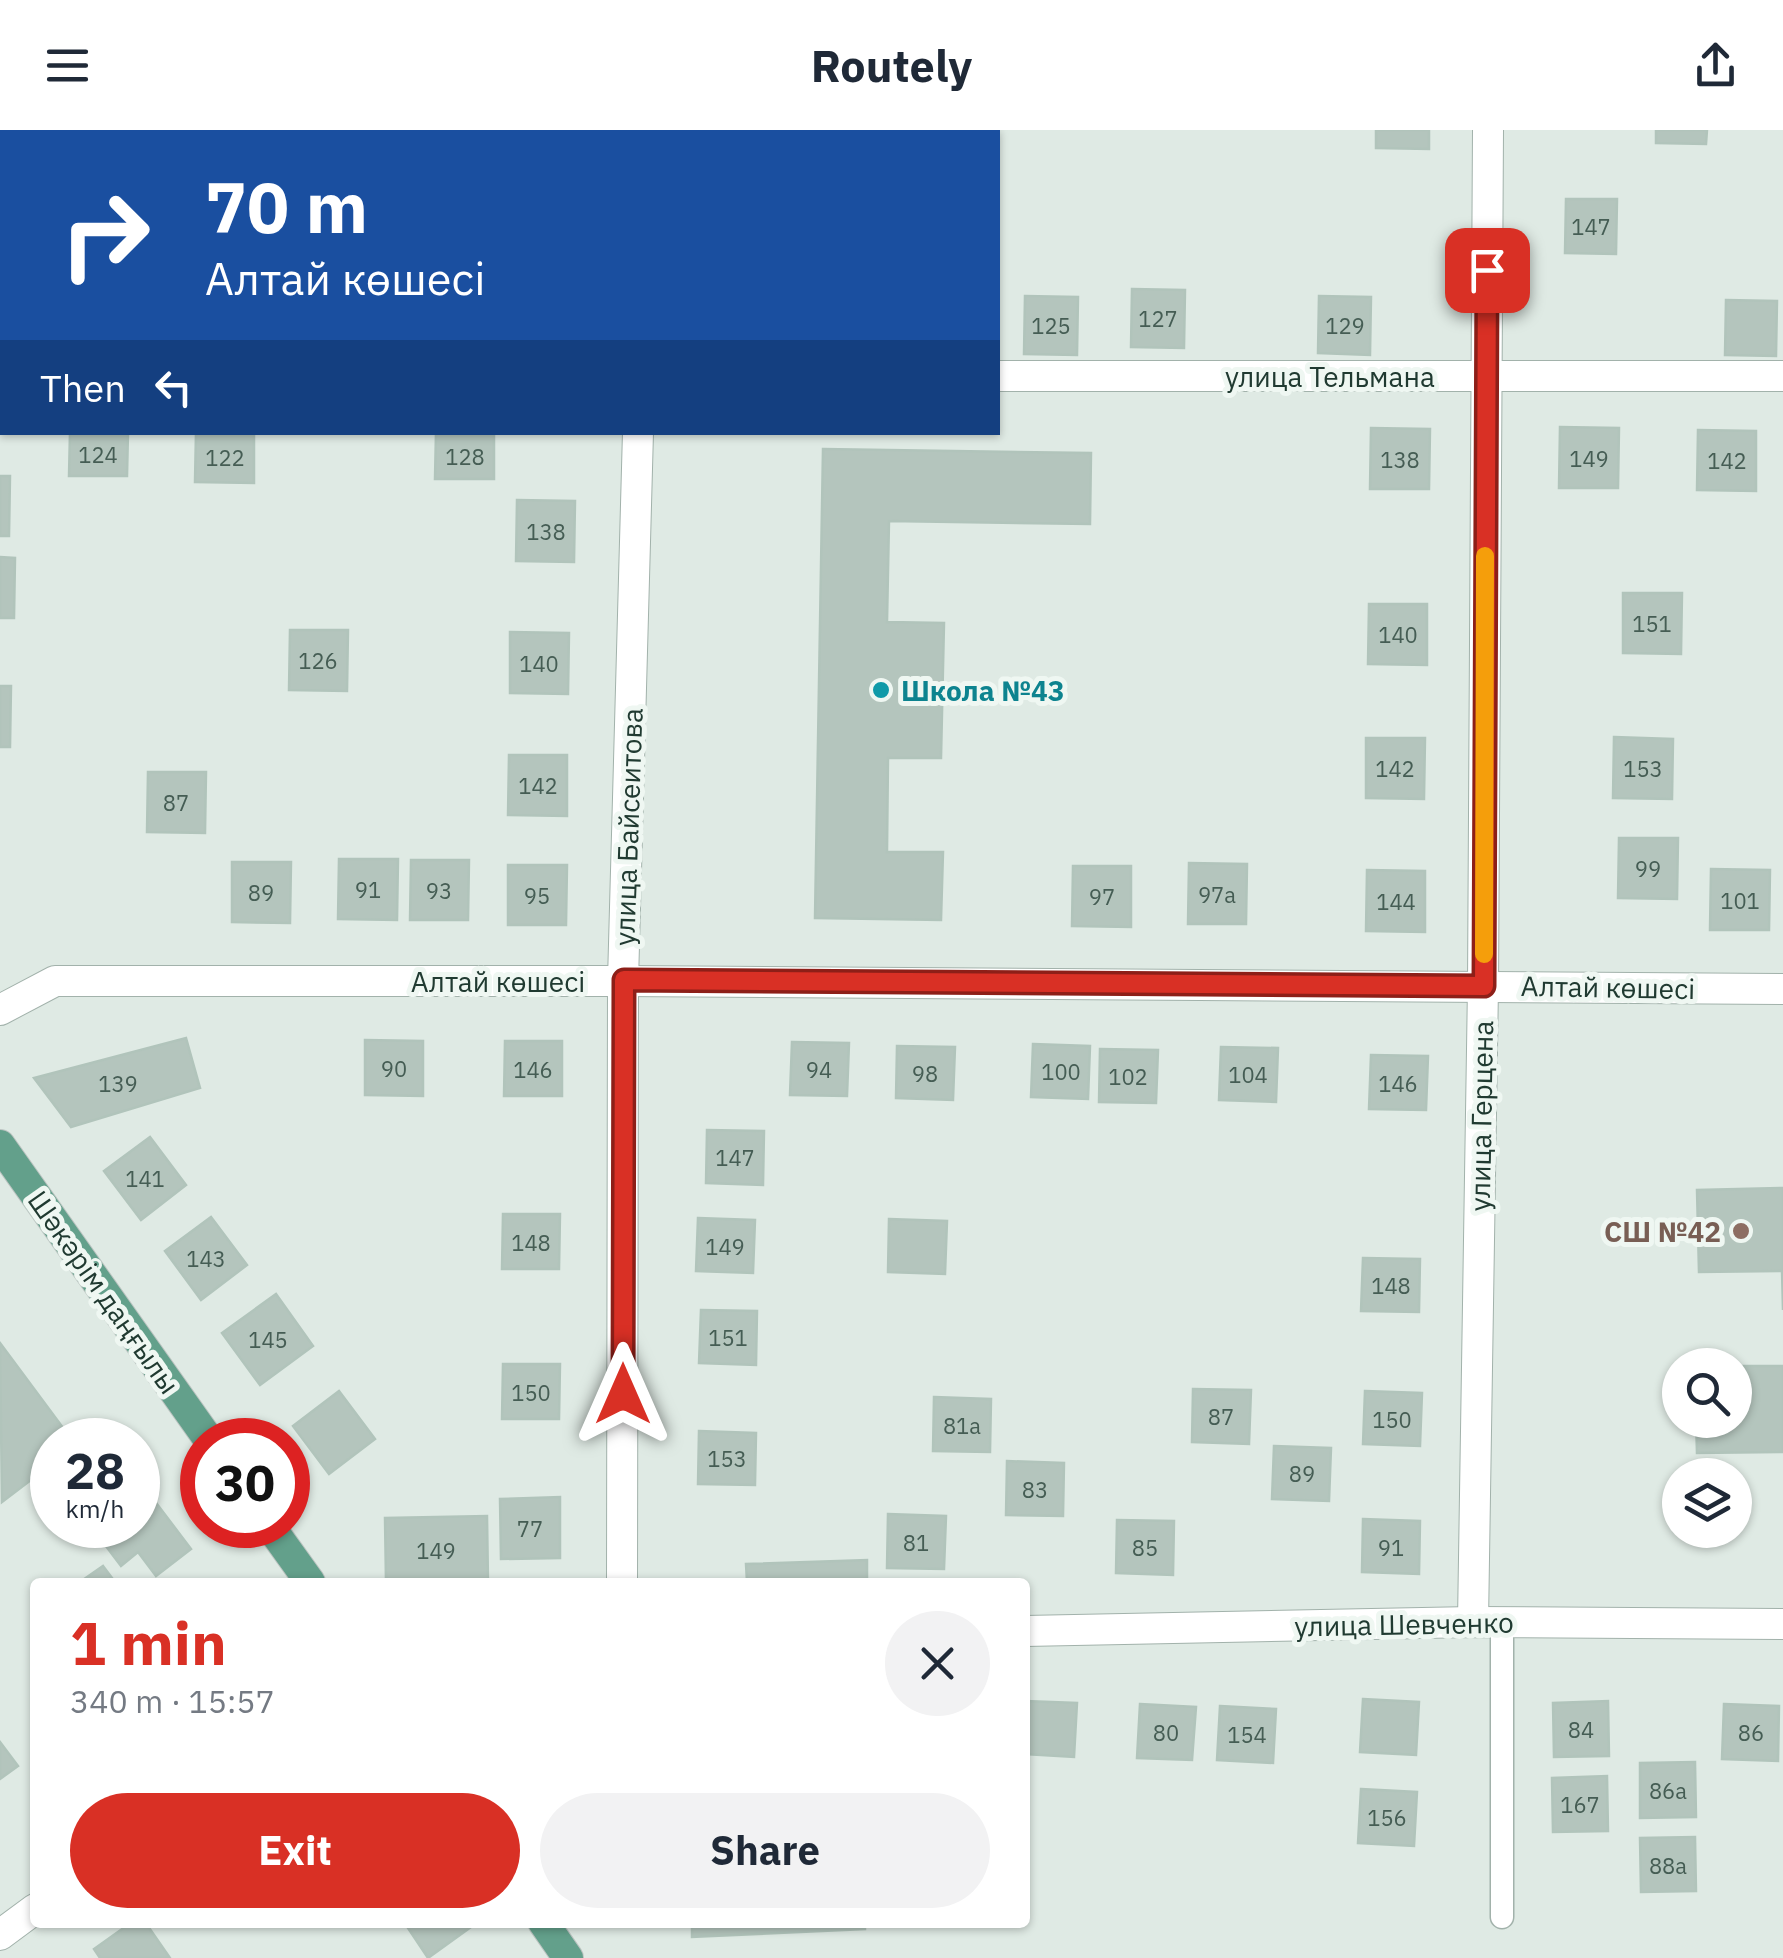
<!DOCTYPE html>
<meta charset="utf-8">
<style>
body{margin:0;font-family:"IBM Plex Sans",sans-serif;background:#f2f2f3;color:#1f2937;height:100vh;display:flex;flex-direction:column;font-size:38px;white-space:nowrap}
*{box-sizing:border-box;margin:0}
p{font-size:32px;color:#747a83}
.icon{flex:none;width:55px;height:55px;fill:none;stroke:currentColor;stroke-width:2;stroke-linecap:round;stroke-linejoin:round}
.map{position:relative;flex:1;overflow:hidden}
.sheet{position:absolute;left:30px;top:1448px;width:1000px;height:350px;display:flex;flex-direction:column;background:#fff;border-radius:10px;box-shadow:0 2px 8px #0004}
.sheet>*{flex:none}
.top-card{position:absolute;left:0px;top:0px;width:1000px;height:305px;box-shadow:0 2px 8px #0004;background:#1a4fa0;color:#fff;overflow:hidden}
.fabs{position:absolute;left:1662px;top:1218px;display:grid;gap:20px}
.fabs a{display:grid;place-items:center;width:90px;height:90px;border-radius:50%;background:#fff;box-shadow:0 2px 8px #0004;font-size:50px}
.speed{position:absolute;left:30px;top:1288px;display:flex;gap:20px;font-size:50px;font-weight:700;text-align:center}
.speed>*{display:grid;place-content:center;width:130px;height:130px;border-radius:50%;background:#fff;box-shadow:0 2px 8px #0004;line-height:1}
.speed small{font-size:25px;font-weight:400}
.speed .limit{border:15px solid #d22;background:#fff;color:#111}
.pin{position:absolute;display:grid;place-items:center;width:85px;height:85px;color:#fff;margin:-42px;border-radius:20px;box-shadow:0 5px 15px #0006}
.me{position:absolute;width:110px;margin:-55px;rotate:0deg;stroke-linejoin:round;filter:drop-shadow(0 0 8px #0008)}
.turn{display:flex;align-items:center;gap:35px;height:210px;padding:0 40px;font-size:45px}
.turn .icon{width:130px;height:130px;stroke-width:2.5}
.turn b{display:block;font-size:70px;line-height:85px}
.then{display:flex;align-items:center;height:95px;padding:0 40px;background:#0003;gap:20px;font-size:38px}
.round{display:grid;place-items:center;flex:none;width:105px;height:105px;border-radius:52px;background:#f2f2f3}
.overview{display:flex;align-items:center;justify-content:space-between;height:170px;padding:0 40px}
h1{font-size:60px;font-weight:700;line-height:75px;color:#d93025}
.button{display:flex;gap:20px;margin-top:auto;padding:20px 40px}
.button a{flex:1;height:115px;border-radius:60px;background:#d93025;color:#fff;font-size:40px;font-weight:700;line-height:115px;text-align:center}
.button a+a{background:#f2f2f3;color:#1f2937}
header{display:flex;justify-content:space-between;align-items:center;height:130px;padding:0 40px;background:#fff;font-size:45px;font-weight:700}
.map>svg:first-child{display:block}
</style>
<header><svg class="icon" aria-label="menu" viewBox="0 0 24 24"><path d="M4 6h16M4 12h16M4 18h16"/></svg>Routely<svg class="icon" aria-label="share" viewBox="0 0 24 24"><path d="M12 15V3M7 8l5-5 5 5M5 13v7h14v-7"/></svg></header>
<div class="map">
<svg width="1783" height="1828" viewBox="0 0 1783 1828">
<rect width="100%" height="100%" fill="#dfeae4"/>
<!-- building -->
<g fill="#b4c5bd" stroke="#b1c4bb" stroke-width="2.5">
<polygon points="0,0 12,0 2,2 2,53"/>
<polygon points="1376,0 1429,0 1429,19 1376,18"/>
<polygon points="1656,0 1707,0 1706,14 1656,13"/>
<polygon points="1566,69 1617,69 1616,124 1565,123"/>
<polygon points="0,150 2,150 2,209 0,208"/>
<polygon points="1132,159 1185,160 1184,218 1131,217"/>
<polygon points="1025,166 1078,167 1077,225 1024,224"/>
<polygon points="1319,166 1371,167 1370,225 1318,223"/>
<polygon points="1726,170 1777,171 1776,226 1725,225"/>
<polygon points="1560,297 1619,298 1618,358 1559,358"/>
<polygon points="1371,298 1430,299 1429,359 1370,359"/>
<polygon points="1698,300 1756,301 1756,361 1697,360"/>
<polygon points="70,302 128,302 127,346 69,346"/>
<polygon points="196,302 254,302 254,353 195,352"/>
<polygon points="436,302 494,302 494,349 435,349"/>
<polygon points="823,319 1091,323 1090,394 889,391 887,492 944,493 941,628 888,628 887,722 943,722 941,790 815,788"/>
<polygon points="0,346 10,346 9,406 0,406"/>
<polygon points="517,370 575,371 574,432 516,431"/>
<polygon points="0,427 15,428 14,488 0,488"/>
<polygon points="1623,463 1682,463 1681,524 1623,523"/>
<polygon points="1369,474 1427,474 1427,535 1368,534"/>
<polygon points="290,500 348,500 347,561 289,560"/>
<polygon points="510,502 569,503 568,564 510,563"/>
<polygon points="0,556 11,556 10,617 0,617"/>
<polygon points="1614,607 1673,609 1672,669 1613,668"/>
<polygon points="1366,608 1425,608 1424,669 1366,668"/>
<polygon points="509,625 567,625 567,686 508,685"/>
<polygon points="148,642 206,642 205,703 147,702"/>
<polygon points="1619,708 1678,708 1677,769 1618,768"/>
<polygon points="339,729 398,729 397,790 338,789"/>
<polygon points="411,730 469,730 468,790 410,790"/>
<polygon points="232,732 291,732 290,793 232,792"/>
<polygon points="1189,733 1247,734 1246,794 1188,794"/>
<polygon points="508,735 567,735 566,795 508,795"/>
<polygon points="1073,736 1131,736 1131,797 1072,796"/>
<polygon points="1711,739 1770,740 1769,800 1710,800"/>
<polygon points="1367,740 1425,741 1425,802 1366,801"/>
<polygon points="186,908 200,958 71,997 34,948"/>
<polygon points="365,910 423,911 423,966 365,965"/>
<polygon points="505,911 562,911 562,966 504,966"/>
<polygon points="792,912 849,913 847,966 790,965"/>
<polygon points="1033,914 1090,916 1088,969 1031,967"/>
<polygon points="897,916 955,917 953,970 896,968"/>
<polygon points="1221,917 1278,918 1276,972 1219,970"/>
<polygon points="1100,919 1158,920 1156,973 1099,972"/>
<polygon points="1371,925 1428,926 1426,980 1369,979"/>
<polygon points="707,1000 764,1001 763,1055 706,1053"/>
<polygon points="150,1007 186,1055 141,1090 104,1041"/>
<polygon points="1783,1058 1783,1180 1782,1141 1699,1142 1697,1060"/>
<polygon points="503,1084 560,1084 559,1139 502,1139"/>
<polygon points="211,1087 247,1135 201,1170 165,1121"/>
<polygon points="698,1088 755,1090 753,1143 696,1141"/>
<polygon points="889,1089 947,1091 945,1144 888,1142"/>
<polygon points="1363,1128 1420,1129 1419,1182 1361,1181"/>
<polygon points="276,1164 313,1216 260,1255 222,1203"/>
<polygon points="701,1180 757,1181 756,1235 699,1233"/>
<polygon points="0,1213 72,1310 52,1310 52,1334 2,1372"/>
<polygon points="503,1234 560,1234 559,1289 502,1289"/>
<polygon points="1735,1236 1783,1236 1783,1322 1697,1323 1696,1290 1735,1290"/>
<polygon points="1193,1259 1251,1260 1249,1314 1192,1312"/>
<polygon points="339,1261 375,1309 329,1344 293,1296"/>
<polygon points="1365,1261 1422,1263 1420,1316 1363,1314"/>
<polygon points="934,1267 991,1269 990,1322 933,1321"/>
<polygon points="699,1301 756,1303 755,1355 698,1354"/>
<polygon points="1274,1316 1331,1318 1329,1371 1272,1369"/>
<polygon points="1007,1331 1064,1333 1063,1386 1006,1385"/>
<polygon points="138,1349 191,1419 156,1446 138,1422 121,1436 90,1395 138,1395"/>
<polygon points="560,1367 560,1428 501,1429 500,1369"/>
<polygon points="888,1384 946,1386 944,1439 887,1438"/>
<polygon points="487,1386 488,1452 386,1452 385,1388"/>
<polygon points="1363,1389 1420,1391 1419,1444 1362,1442"/>
<polygon points="1117,1390 1174,1391 1173,1445 1116,1443"/>
<polygon points="867,1430 867,1452 747,1452 746,1434"/>
<polygon points="103,1436 115,1452 80,1452"/>
<polygon points="1363,1569 1419,1572 1416,1625 1360,1622"/>
<polygon points="1025,1571 1077,1573 1074,1627 1025,1624"/>
<polygon points="1608,1571 1609,1626 1554,1627 1553,1573"/>
<polygon points="1140,1574 1196,1577 1192,1630 1137,1628"/>
<polygon points="1724,1574 1779,1576 1778,1631 1722,1629"/>
<polygon points="1220,1576 1276,1579 1273,1633 1217,1630"/>
<polygon points="0,1612 18,1636 0,1649"/>
<polygon points="1695,1632 1696,1687 1640,1688 1640,1633"/>
<polygon points="1607,1646 1608,1701 1553,1702 1552,1648"/>
<polygon points="1361,1659 1417,1662 1414,1716 1358,1713"/>
<polygon points="1695,1707 1696,1761 1641,1762 1640,1708"/>
<polygon points="132,1792 145,1792 170,1828 100,1828 94,1819"/>
<polygon points="404,1792 474,1792 475,1794 428,1828"/>
<polygon points="692,1792 865,1792 865,1799 692,1807"/>
</g>
<g fill="none" stroke-linecap="round" stroke-linejoin="round">
<!-- lane casing -->
<g stroke="#a2b2ab" stroke-width="25">
<polyline id="lane" points="1502,1787 1502,1492"/>
</g>
<!-- street casing -->
<g stroke="#a2b2ab" stroke-width="32">
<g id="street">
<polyline points="640,2 640,0"/>
<polyline points="0,235 2,235"/>
<polyline points="998,246 1783,246"/>
<polyline points="0,880 55,851 623,851 1783,859"/>
<polyline points="622,1452 623,851 638,302"/>
<polyline points="1473,1492 1483,856 1488,0"/>
<polyline points="1025,1501 1473,1492 1783,1494"/>
<polyline points="0,1805 35,1779"/>
</g>
</g>
<!-- primary casing -->
<g stroke="#bcc4c1" stroke-width="32">
<g id="primary">
<polyline points="0,1015 209,1310"/>
<polyline points="269,1395 310,1452"/>
<polyline points="543,1792 568,1828"/>
</g>
</g>
<!-- lane -->
<use href="#lane" stroke="#fff" stroke-width="22"/>
<!-- street -->
<use href="#street" stroke="#fff" stroke-width="30"/>
<!-- primary -->
<use href="#primary" stroke="#63a08b" stroke-width="30"/>
</g>
<g fill="none" stroke-linecap="round" stroke-linejoin="round">
<!-- route casing -->
<g stroke="#8d1f18" stroke-width="25">
<polyline id="route" points="623,1264 624,850 1484,856 1487,140"/>
</g>
<!-- route -->
<use href="#route" stroke="#d93025" stroke-width="18"/>
<!-- slow -->
<polyline stroke="#f59e0b" stroke-width="18" points="1484,824 1485,426"/>
</g>
<!-- markers -->
<circle fill="#0f9aa8" stroke="#eff7f2" stroke-width="4" cx="881" cy="560" r="10"/>
<circle fill="#8d6e63" stroke="#eff7f2" stroke-width="4" cx="1741" cy="1101" r="10"/>
<g text-anchor="middle" dominant-baseline="central" stroke-width="10" stroke-linejoin="round" paint-order="stroke">
<!-- number labels -->
<g font-size="22" fill="#455d54">
<text x="1591" y="96">147</text>
<text x="1158" y="188">127</text>
<text x="1051" y="195">125</text>
<text x="1345" y="195">129</text>
<text x="98" y="324">124</text>
<text x="465" y="326">128</text>
<text x="225" y="327">122</text>
<text x="1589" y="328">149</text>
<text x="1400" y="329">138</text>
<text x="1727" y="330">142</text>
<text x="546" y="401">138</text>
<text x="1652" y="493">151</text>
<text x="1398" y="504">140</text>
<text x="318" y="530">126</text>
<text x="539" y="533">140</text>
<text x="1395" y="638">142</text>
<text x="1643" y="638">153</text>
<text x="538" y="655">142</text>
<text x="176" y="672">87</text>
<text x="1648" y="738">99</text>
<text x="368" y="759">91</text>
<text x="439" y="760">93</text>
<text x="261" y="762">89</text>
<text x="1217" y="764">97а</text>
<text x="537" y="765">95</text>
<text x="1102" y="766">97</text>
<text x="1740" y="770">101</text>
<text x="1396" y="771">144</text>
<text x="394" y="938">90</text>
<text x="533" y="939">146</text>
<text x="819" y="939">94</text>
<text x="1061" y="941">100</text>
<text x="925" y="943">98</text>
<text x="1248" y="944">104</text>
<text x="1128" y="946">102</text>
<text x="118" y="953">139</text>
<text x="1398" y="953">146</text>
<text x="735" y="1027">147</text>
<text x="145" y="1048">141</text>
<text x="531" y="1112">148</text>
<text x="725" y="1116">149</text>
<text x="206" y="1128">143</text>
<text x="1391" y="1155">148</text>
<text x="728" y="1207">151</text>
<text x="268" y="1209">145</text>
<text x="531" y="1262">150</text>
<text x="1221" y="1286">87</text>
<text x="1392" y="1289">150</text>
<text x="962" y="1295">81а</text>
<text x="727" y="1328">153</text>
<text x="1302" y="1343">89</text>
<text x="1035" y="1359">83</text>
<text x="530" y="1398">77</text>
<text x="916" y="1412">81</text>
<text x="1145" y="1417">85</text>
<text x="1391" y="1417">91</text>
<text x="436" y="1420">149</text>
<text x="1581" y="1599">84</text>
<text x="1166" y="1602">80</text>
<text x="1751" y="1602">86</text>
<text x="1247" y="1604">154</text>
<text x="1668" y="1660">86а</text>
<text x="1580" y="1674">167</text>
<text x="1387" y="1687">156</text>
<text x="1668" y="1735">88а</text>
</g>
<!-- street labels -->
<g font-size="28" fill="#203a31" stroke="#eff7f2">
<text x="1330" y="246">улица Тельмана</text>
<text transform="translate(628 697) rotate(-88)">улица Байсеитова</text>
<text x="498" y="851">Алтай көшесі</text>
<text transform="translate(1608 857) rotate(1)">Алтай көшесі</text>
<text transform="translate(1481 986) rotate(-89)">улица Герцена</text>
<text transform="translate(104 1162) rotate(55)">Шәкәрім даңғылы</text>
<text transform="translate(1404 1494) rotate(-1)">улица Шевченко</text>
</g>
<!-- culture labels -->
<g font-size="28" font-weight="bold" fill="#0d838f" stroke="#eff7f2" text-anchor="start">
<text x="901" y="560">Школа №43</text>
</g>
<!-- education labels -->
<g font-size="28" font-weight="bold" fill="#785e54" stroke="#eff7f2" text-anchor="end">
<text x="1721" y="1101">СШ №42</text>
</g>
</g>
</svg>
<div class="fabs">
<a><svg class="icon" aria-label="search" viewBox="0 0 24 24"><circle cx="10" cy="10" r="6"/><path d="M15 15l6 6"/></svg></a>
<a><svg class="icon" aria-label="layers" viewBox="0 0 24 24"><path d="M12 4l9 5-9 5-9-5zM3 14l9 5 9-5"/></svg></a>
</div>
<div class="speed"><div>28<small>km/h</small></div><div class="limit">30</div></div>
<div class="pin" style="left:1487px;top:140px;background:#d93025"><svg class="icon" aria-label="arrive" viewBox="0 0 24 24"><path d="M6 21V4h12l-3 4 3 4H6"/></svg></div>
<svg class="me" style="left:623px;top:1264px" viewBox="-20 -20 40 40"><path d="M0-17L14 15 0 8-14 15z" fill="#d93025" stroke="#fff" stroke-width="4"/></svg>
<div class="top-card">
<div class="turn"><svg class="icon" aria-label="right" viewBox="0 0 24 24"><path d="M7 20v-9h11M14 6l5 5-5 5"/></svg><div><b>70 m</b>Алтай көшесі</div></div>
<div class="then">Then<svg class="icon" aria-label="left" viewBox="0 0 24 24"><path d="M17 20v-9H6M10 6l-5 5 5 5"/></svg></div>
</div>
<section class="sheet">
<div class="overview"><div><h1>1 min</h1><p>340 m · 15:57</p></div><a class="round"><svg class="icon" aria-label="close" viewBox="0 0 24 24"><path d="M6 6l12 12M18 6L6 18"/></svg></a></div>
<div class="button"><a>Exit</a><a>Share</a></div>
</section>
</div>
